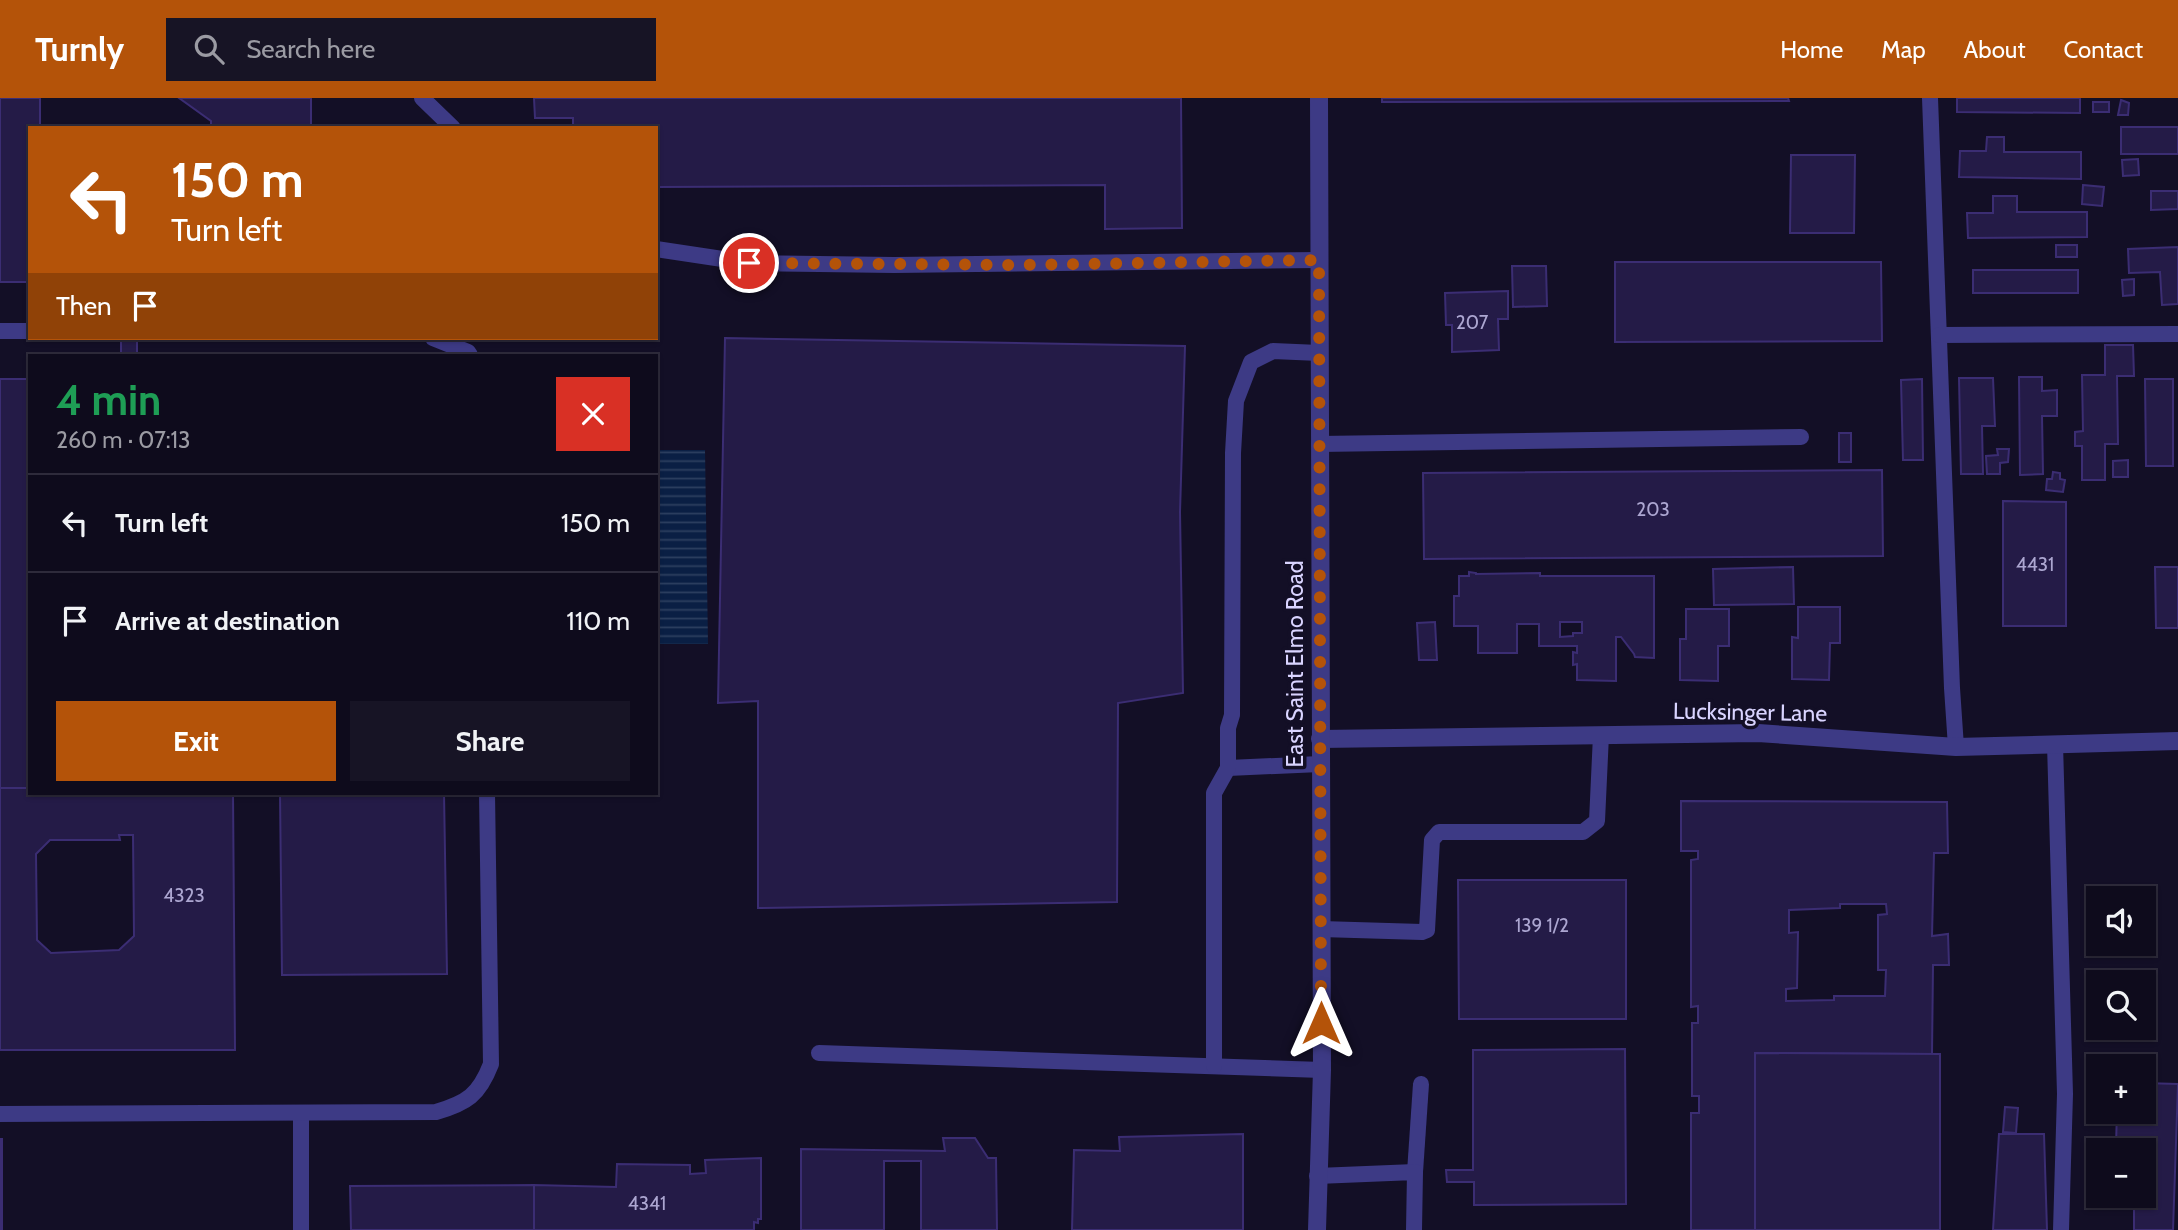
<!DOCTYPE html>
<meta charset="utf-8">
<style>
body{margin:0;font-family:Cabin,sans-serif;background:#171425;color:#f1f3f6;height:100vh;display:flex;flex-direction:column;font-size:26px;white-space:nowrap}
*{box-sizing:border-box;margin:0}
p{font-size:23px;color:#9b9ba3}
.icon{flex:none;width:38px;height:38px;fill:none;stroke:currentColor;stroke-width:2;stroke-linecap:round;stroke-linejoin:round}
.map{position:relative;flex:1;overflow:hidden}
.panel{position:absolute;left:28px;top:256px;width:630px;height:441px;display:flex;flex-direction:column;background:#0e0b1c;border-radius:0px;box-shadow:0 2px 5px #0004,0 0 0 2px #2e2b3b}
.panel>*{flex:none}
.banner{position:absolute;left:28px;top:28px;width:630px;height:214px;border-radius:0px;box-shadow:0 2px 5px #0004,0 0 0 2px #2e2b3b;background:#b45309;color:#fff;overflow:hidden}
.buttons{position:absolute;left:2086px;top:788px;display:grid;gap:14px}
.buttons a{display:grid;place-items:center;width:70px;height:70px;border-radius:0px;background:#0e0b1c;box-shadow:0 2px 5px #0004,0 0 0 2px #2e2b3b;font-size:35px}
.pin{position:absolute;display:grid;place-items:center;width:60px;height:60px;color:#fff;margin:-30px;border:4px solid #fff;border-radius:50%;box-shadow:0 2px 7px #0007}
.me{position:absolute;width:77px;margin:-38px;rotate:0deg;stroke-linejoin:round;filter:drop-shadow(0 0 5px #0008)}
.turn{display:flex;align-items:center;gap:24px;height:147px;padding:0 28px;font-size:32px}
.turn .icon{width:91px;height:91px;stroke-width:2.5}
.turn b{display:block;font-size:49px;line-height:60px}
.then{display:flex;align-items:center;height:66px;padding:0 28px;background:#0003;gap:14px;font-size:26px}
.round{display:grid;place-items:center;flex:none;width:74px;height:74px;border-radius:0px;background:#171425}
.overview{display:flex;align-items:center;justify-content:space-between;height:119px;padding:0 28px}
h1{font-size:42px;font-weight:700;line-height:52px;color:#1e9e55}
.action{display:flex;gap:14px;margin-top:auto;padding:14px 28px}
.action a{flex:1;height:80px;border-radius:0px;background:#b45309;color:#fff;font-size:28px;font-weight:700;line-height:80px;text-align:center}
.action a+a{background:#171425;color:#f1f3f6}
ul{padding:0;list-style:none}
li{display:flex;align-items:center;gap:21px;height:98px;padding:0 28px;border-top:2px solid #2e2b3b}
li div{flex:1}
li b{display:block;font-size:26px}
li em{font-style:normal}
header{display:flex;align-items:center;gap:42px;box-sizing:border-box;height:98px;padding:0 35px;background:#b45309;color:#fff}
header strong{font-size:33px}
nav{display:flex;gap:38px;margin-inline-start:auto;font-size:24px}
.search{width:490px;height:63px;background:#171425;display:flex;align-items:center;gap:18px;box-sizing:border-box;padding:0 24px;border-radius:0px;color:#9b9ba3;font-size:26px}
.map>svg:first-child{display:block}
</style>
<header>
<strong>Turnly</strong>
<div class="search"><svg class="icon" aria-label="search" viewBox="0 0 24 24"><circle cx="10" cy="10" r="6"/><path d="M15 15l6 6"/></svg>Search here</div>
<nav><a>Home</a><a>Map</a><a>About</a><a>Contact</a></nav>
</header>
<div class="map">
<svg width="2178" height="1132" viewBox="0 0 2178 1132">
<defs>
<pattern id="water-rules" width="6" height="5" patternUnits="userSpaceOnUse" patternTransform="scale(1.75)"><rect width="6" height="5" fill="#0a1f44"/><path d="M0 2.5h6" fill="none" stroke="#2d3f60"/></pattern>
</defs>
<rect width="100%" height="100%" fill="#130f26"/>
<!-- water -->
<polygon fill="url(#water-rules)" points="656,352 705,352 708,546 656,546"/>
<!-- building -->
<g fill="#241b47" stroke="#3b2d73" stroke-width="2" fill-rule="evenodd">
<polygon points="0,0 40,0 40,30 30,30 30,184 0,184"/>
<polygon points="179,0 311,0 311,30 211,30 211,23"/>
<polygon points="534,0 1181,0 1182,130 1105,131 1105,87 656,89 656,30 573,30 573,20 535,20"/>
<polygon points="1382,0 1788,0 1789,3 1382,4"/>
<polygon points="1957,0 2080,0 2080,15 1957,14"/>
<polygon points="2121,2 2129,5 2128,17 2118,17"/>
<rect x="2093" y="4" width="16" height="10"/>
<rect x="2121" y="29" width="57" height="27"/>
<polygon points="1987,39 2004,39 2004,54 2081,54 2081,81 1959,79 1960,53 1986,53"/>
<polygon points="1791,57 1855,57 1854,135 1790,135"/>
<polygon points="2138,61 2139,77 2123,78 2122,62"/>
<polygon points="2083,87 2104,89 2102,108 2082,106"/>
<polygon points="2151,93 2178,93 2178,111 2151,112"/>
<polygon points="1993,98 2017,98 2017,114 2087,114 2087,139 1968,140 1967,115 1993,115"/>
<rect x="2056" y="147" width="21" height="12"/>
<polygon points="2178,149 2178,206 2162,207 2160,174 2129,175 2128,151"/>
<polygon points="1615,164 1881,164 1882,243 1615,244"/>
<polygon points="1512,168 1546,168 1547,208 1513,209"/>
<rect x="1973" y="172" width="105" height="23"/>
<polygon points="2134,181 2134,197 2123,198 2122,182"/>
<polygon points="1508,193 1508,221 1498,221 1499,252 1452,254 1452,227 1446,227 1445,195"/>
<rect x="121" y="240" width="16" height="17"/>
<polygon points="725,240 1185,248 1180,414 1183,595 1118,605 1117,804 758,810 758,603 718,605"/>
<polygon points="2105,247 2133,247 2134,278 2117,278 2118,346 2105,346 2105,382 2082,382 2082,348 2075,348 2075,334 2083,333 2082,277 2105,277"/>
<polygon points="2019,279 2042,279 2042,293 2057,292 2057,318 2042,318 2043,376 2020,377"/>
<polygon points="1959,280 1993,280 1995,328 1982,328 1983,376 1961,376"/>
<rect x="0" y="281" width="30" height="409"/>
<polygon points="1922,281 1923,362 1903,362 1901,282"/>
<polygon points="2145,281 2173,281 2173,368 2146,368"/>
<rect x="1839" y="335" width="12" height="29"/>
<polygon points="1997,351 2009,351 2008,364 2000,365 2000,376 1987,376 1986,358 1998,357"/>
<polygon points="2128,362 2128,379 2113,379 2113,363"/>
<polygon points="1882,372 1883,458 1424,461 1423,375"/>
<polygon points="2053,374 2060,375 2060,381 2065,382 2063,394 2046,392 2047,381 2052,381"/>
<polygon points="2003,403 2066,404 2066,528 2003,528"/>
<polygon points="1793,469 1794,506 1714,507 1713,471"/>
<polygon points="2155,469 2178,469 2178,530 2156,530"/>
<path d="M1469 474 1476 475V476L1540 475V478H1654V560L1635 559 1634 556 1621 539H1616V583L1577 582V566L1573 567V554L1577 555V548H1539V526H1517V555H1478V528H1454V498H1459V478H1469ZM1560 524H1582V535H1573V538L1560 539Z"/>
<polygon points="1798,509 1840,509 1840,545 1830,545 1829,582 1792,581 1792,539 1798,540"/>
<polygon points="1686,511 1729,511 1729,548 1718,548 1718,583 1680,582 1680,541 1686,541"/>
<polygon points="1435,524 1437,562 1419,562 1417,525"/>
<path d="M0 690H30V695H233L235 952H0ZM119 737H133L134 838 119 852 51 855 37 842 36 756 50 742H120Z"/>
<polygon points="280,695 444,695 447,876 282,877"/>
<path d="M1681 703 1947 704 1948 755H1934L1932 838 1948 836 1949 867H1933L1932 956 1755 955V1132H1691V1015H1699V998H1692V925H1698V908L1691 909V762L1698 761V753H1681ZM1840 806H1886L1887 816 1878 817V872H1886L1885 898H1834V902L1786 903V891L1797 890 1798 834 1789 835V812L1840 810Z"/>
<polygon points="1458,782 1626,782 1626,921 1459,921"/>
<polygon points="1625,951 1626,1106 1474,1107 1474,1084 1447,1084 1446,1072 1473,1072 1473,952"/>
<polygon points="1755,955 1940,956 1940,1132 1755,1132"/>
<polygon points="2144,985 2178,986 2173,1132 2134,1132 2134,1097 2144,1097 2144,1052 2118,1052 2118,1047 2116,1047 2117,1013 2144,1013"/>
<polygon points="2005,1009 2018,1010 2016,1035 2003,1034"/>
<polygon points="1243,1036 1243,1132 1072,1132 1074,1052 1120,1053 1119,1039"/>
<polygon points="1999,1036 2044,1036 2047,1132 1993,1132"/>
<polygon points="943,1040 975,1040 988,1060 996,1060 997,1132 921,1132 921,1063 884,1063 884,1132 801,1132 801,1051 945,1053"/>
<rect x="0" y="1041" width="2" height="91"/>
<polygon points="761,1060 761,1121 758,1121 758,1125 754,1124 754,1132 534,1132 534,1087 616,1089 617,1066 690,1067 690,1076 706,1075 705,1062"/>
<polygon points="534,1087 534,1132 351,1132 350,1088"/>
</g>
<g fill="none" stroke-linecap="round" stroke-linejoin="round">
<!-- service -->
<g stroke="#3d3a85" stroke-width="16">
<polyline points="422,0 453,30"/>
<polyline points="1930,0 1952,590 1956,649"/>
<polyline points="656,151 749,165 894,167 1319,162"/>
<polyline points="0,233 30,233"/>
<polyline points="1939,237 2178,236"/>
<polyline points="433,240 468,254 470,257"/>
<polyline points="1319,346 1801,339"/>
<polyline points="2055,646 2065,996 2061,1132"/>
<polyline points="1228,670 1320,666"/>
<polyline points="1321,831 1422,834 1427,832 1432,742 1439,734 1583,734 1597,723 1601,637"/>
<polyline points="819,955 1322,972"/>
<polyline points="1214,968 1214,695 1228,670 1228,630 1232,617 1233,355 1236,303 1251,264 1273,253 1319,255"/>
<polyline points="301,1015 301,1132"/>
<path d="M0 1016 436 1014C467 1005 479 997 491 966L487 695"/>
<polyline points="1415,1074 1421,986"/>
<polyline points="1317,1078 1415,1074 1414,1132"/>
</g>
<!-- minor -->
<g stroke="#3d3a85" stroke-width="18">
<polyline points="1320,641 1758,635 1956,649 2178,643"/>
<polyline points="1317,1132 1322,972 1319,0"/>
</g>
</g>
<g fill="none" stroke-linecap="round" stroke-linejoin="round">
<!-- route -->
<polyline stroke="#b45309" stroke-width="12" stroke-dasharray="0 21.6" points="749,165 1021,167 1319,162 1321,925"/>
</g>
<g text-anchor="middle" dominant-baseline="central" stroke-width="7" stroke-linejoin="round" paint-order="stroke">
<!-- number labels -->
<g font-size="19" fill="#aca6d1">
<text x="1472" y="224">207</text>
<text x="1653" y="411">203</text>
<text x="2035" y="466">4431</text>
<text x="184" y="797">4323</text>
<text x="1542" y="827">139 1/2</text>
<text x="647" y="1105">4341</text>
</g>
<!-- street labels -->
<g font-size="23" fill="#d9d4ff" stroke="#130f26">
<text transform="translate(1295 566) rotate(-90)">East Saint Elmo Road</text>
<text transform="translate(1750 614) rotate(1)">Lucksinger Lane</text>
</g>
</g>
</svg>
<div class="buttons">
<a><svg class="icon" aria-label="sound" viewBox="0 0 24 24"><path d="M4 9h4l5-4v14l-5-4H4zM17 9q2 3 0 6"/></svg></a>
<a><svg class="icon" aria-label="search" viewBox="0 0 24 24"><circle cx="10" cy="10" r="6"/><path d="M15 15l6 6"/></svg></a>
<a>+</a>
<a>−</a>
</div>
<div class="pin" style="left:749px;top:165px;background:#d93025"><svg class="icon" aria-label="arrive" viewBox="0 0 24 24"><path d="M6 21V4h12l-3 4 3 4H6"/></svg></div>
<svg class="me" style="left:1321px;top:925px" viewBox="-20 -20 40 40"><path d="M0-17L14 15 0 8-14 15z" fill="#b45309" stroke="#fff" stroke-width="4"/></svg>
<div class="banner">
<div class="turn"><svg class="icon" aria-label="left" viewBox="0 0 24 24"><path d="M17 20v-9H6M10 6l-5 5 5 5"/></svg><div><b>150 m</b>Turn left</div></div>
<div class="then">Then<svg class="icon" aria-label="arrive" viewBox="0 0 24 24"><path d="M6 21V4h12l-3 4 3 4H6"/></svg></div>
</div>
<section class="panel">
<div class="overview"><div><h1>4 min</h1><p>260 m · 07:13</p></div><a class="round" style="background:#d93025;color:#fff"><svg class="icon" aria-label="close" viewBox="0 0 24 24"><path d="M6 6l12 12M18 6L6 18"/></svg></a></div>
<ul>
<li><svg class="icon" aria-label="left" viewBox="0 0 24 24"><path d="M17 20v-9H6M10 6l-5 5 5 5"/></svg><div><b>Turn left</b></div><em>150 m</em></li>
<li><svg class="icon" aria-label="arrive" viewBox="0 0 24 24"><path d="M6 21V4h12l-3 4 3 4H6"/></svg><div><b>Arrive at destination</b></div><em>110 m</em></li>
</ul>
<div class="action"><a>Exit</a><a>Share</a></div>
</section>
</div>
